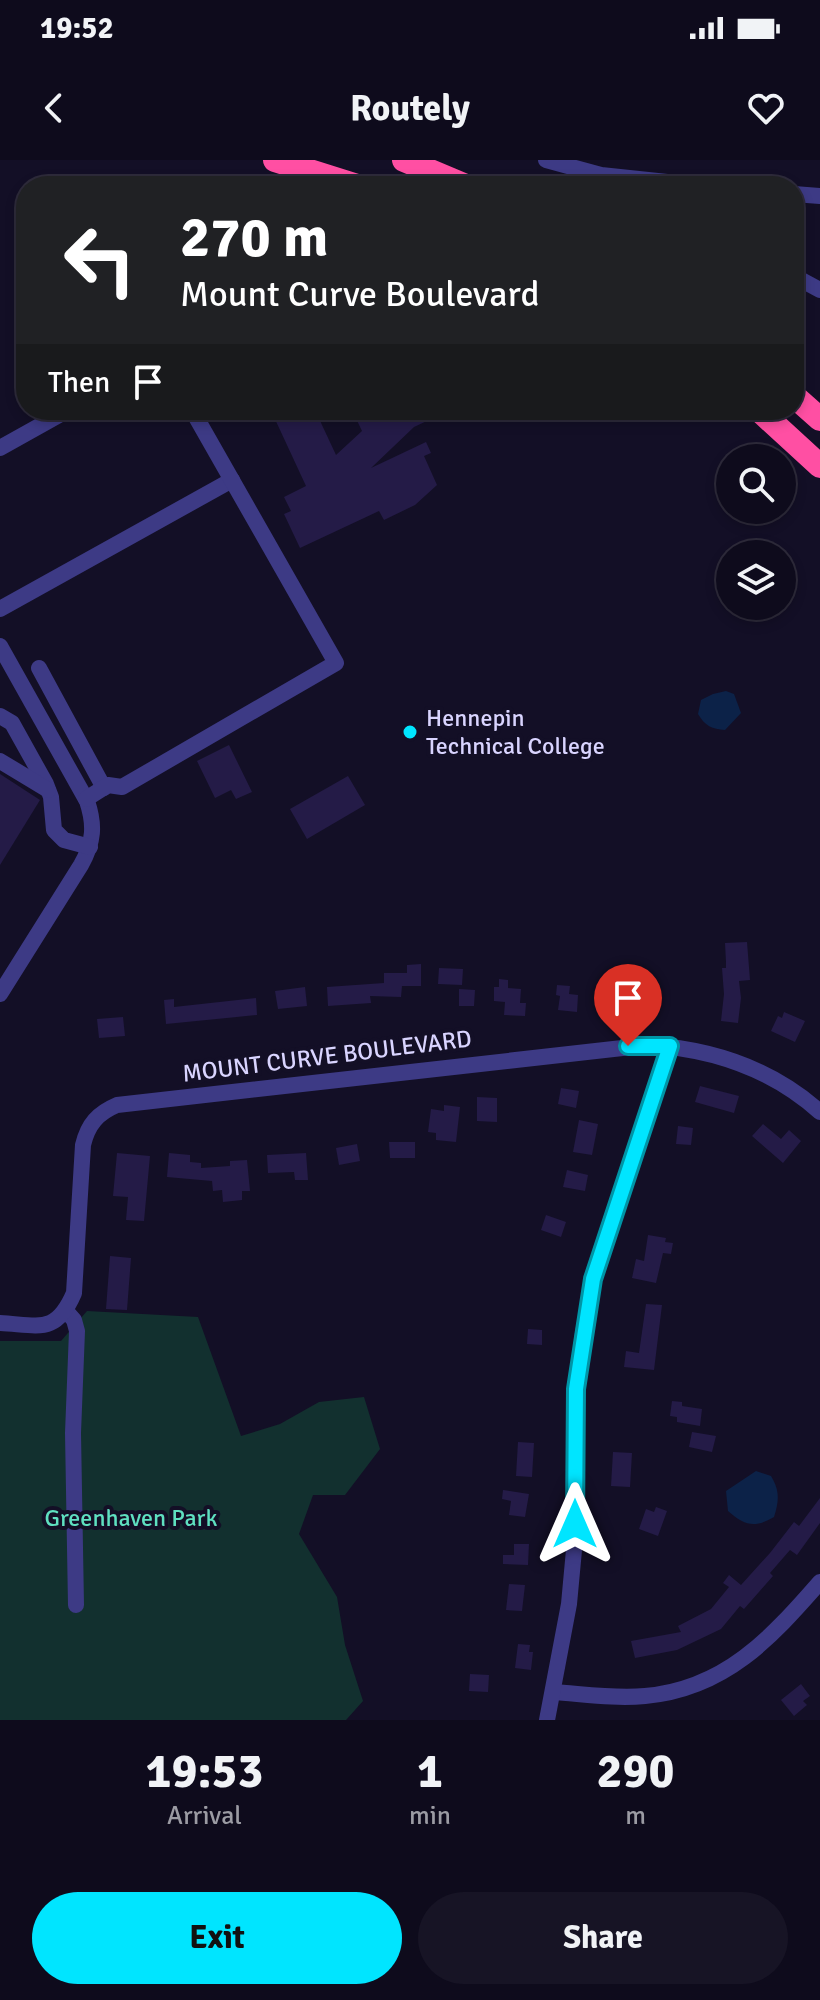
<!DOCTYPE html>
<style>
body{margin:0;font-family:Signika,sans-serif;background:#171425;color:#f1f3f6;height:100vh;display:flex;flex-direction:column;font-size:30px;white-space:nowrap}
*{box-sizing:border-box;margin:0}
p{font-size:26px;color:#9b9ba3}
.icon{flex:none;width:44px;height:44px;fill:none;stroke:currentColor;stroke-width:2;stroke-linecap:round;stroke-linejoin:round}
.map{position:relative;height:1560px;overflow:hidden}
.sheet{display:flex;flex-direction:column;background:#0e0b1c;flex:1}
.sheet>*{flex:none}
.hud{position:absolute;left:16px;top:16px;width:788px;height:244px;border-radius:32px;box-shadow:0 4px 12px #0003,0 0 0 2px #2e2b3b;background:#202124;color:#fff;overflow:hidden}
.buttons{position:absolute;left:716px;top:284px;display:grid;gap:16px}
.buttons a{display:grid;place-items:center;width:80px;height:80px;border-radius:50%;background:#0e0b1c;box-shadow:0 4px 12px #0003,0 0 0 2px #2e2b3b;font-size:40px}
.pin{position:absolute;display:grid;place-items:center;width:68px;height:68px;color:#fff;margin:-82px -34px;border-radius:50% 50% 50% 0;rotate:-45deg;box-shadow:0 0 8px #0007}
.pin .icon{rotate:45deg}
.me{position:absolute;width:88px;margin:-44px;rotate:0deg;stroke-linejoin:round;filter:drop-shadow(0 0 6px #0008)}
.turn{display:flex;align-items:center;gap:28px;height:168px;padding:0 32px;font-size:36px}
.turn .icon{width:104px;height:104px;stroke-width:2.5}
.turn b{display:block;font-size:56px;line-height:68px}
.then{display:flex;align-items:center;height:76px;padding:0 32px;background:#0003;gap:16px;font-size:30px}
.eta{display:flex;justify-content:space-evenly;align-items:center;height:136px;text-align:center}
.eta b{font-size:48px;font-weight:800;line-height:56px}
.button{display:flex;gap:16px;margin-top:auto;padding:16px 32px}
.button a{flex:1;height:92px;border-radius:48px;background:#00e5ff;color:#111;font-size:32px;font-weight:800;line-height:92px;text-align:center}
.button a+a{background:#171425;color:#f1f3f6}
.status{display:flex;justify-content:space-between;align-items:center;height:56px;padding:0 40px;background:#0e0b1c;direction:ltr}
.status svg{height:22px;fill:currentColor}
header{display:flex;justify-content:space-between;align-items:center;height:104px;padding:0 32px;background:#0e0b1c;font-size:36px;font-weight:800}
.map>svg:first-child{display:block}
</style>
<div class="status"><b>19:52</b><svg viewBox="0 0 49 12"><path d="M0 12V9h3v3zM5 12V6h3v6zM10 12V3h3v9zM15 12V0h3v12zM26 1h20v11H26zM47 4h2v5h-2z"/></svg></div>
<header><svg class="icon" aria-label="back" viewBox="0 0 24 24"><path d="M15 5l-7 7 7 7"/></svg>Routely<svg class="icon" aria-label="heart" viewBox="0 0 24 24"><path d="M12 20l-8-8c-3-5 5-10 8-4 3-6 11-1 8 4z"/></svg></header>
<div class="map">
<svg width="820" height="1560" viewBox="0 0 820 1560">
<rect width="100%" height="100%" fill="#130f26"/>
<!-- green -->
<polygon fill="#12302f" points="87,1151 198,1157 241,1276 280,1264 319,1242 364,1237 380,1289 345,1335 313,1335 299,1374 337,1437 345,1485 363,1541 346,1560 0,1560 0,1181 61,1181"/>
<!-- water -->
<g fill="#0c2248">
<path d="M726 531 734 534 741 553 725 570C712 569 705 566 698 554L701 540 713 534Z"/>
<path d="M756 1311 771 1316C780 1331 779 1341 774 1357 755 1368 745 1366 728 1351L726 1331Z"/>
</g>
<!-- building -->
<g fill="#241b47">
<polygon points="290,250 315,250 336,295 362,271 352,250 441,250 428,256 431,259 414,267 371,308 426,282 431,293 424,296 437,325 415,345 384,360 379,351 300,388 284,354 291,351 284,337 306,326 274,257"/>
<polygon points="229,585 252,632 236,639 231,630 215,638 197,601"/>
<polygon points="0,614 40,640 0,705"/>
<polygon points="348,616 365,645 307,679 290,649"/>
<polygon points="747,782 750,820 739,821 741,838 738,863 721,861 724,834 722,808 726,808 726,802 725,783"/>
<polygon points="421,804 421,826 402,826 401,837 370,836 371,843 328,846 327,827 384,823 384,813 407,813 407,805"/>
<polygon points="439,808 463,809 462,825 438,824"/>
<polygon points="615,813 633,814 631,830 636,830 634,846 612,845"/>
<polygon points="499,819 508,820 508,828 521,829 520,843 526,843 525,856 504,855 505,842 494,841 494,827 499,827"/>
<polygon points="557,825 570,826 569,834 578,835 577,852 558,850 560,836 556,835"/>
<polygon points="305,827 307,846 278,849 275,831"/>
<polygon points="459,829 475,830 474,846 459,846"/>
<polygon points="256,838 257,855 166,864 164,840 174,839 174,847"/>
<polygon points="784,852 805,861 795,882 771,871 778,856 782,858"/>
<polygon points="123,857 125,876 99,878 97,859"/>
<polygon points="700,926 739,936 734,953 695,942"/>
<polygon points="561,928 579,931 576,948 558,944"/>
<polygon points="477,937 497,938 497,962 477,961"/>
<polygon points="444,945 460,947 456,982 436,980 436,973 428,972 431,949 444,951"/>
<polygon points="579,960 598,964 592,995 573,992"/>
<polygon points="763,964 781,979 789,970 801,981 783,1003 752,976"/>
<polygon points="678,966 693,968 691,985 676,984"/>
<polygon points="389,982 415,982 415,998 390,998"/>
<polygon points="357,984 360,1001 339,1005 336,988"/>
<polygon points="117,993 150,996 144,1061 126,1060 128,1037 113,1036"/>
<polygon points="169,993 190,995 190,1002 201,1003 201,1008 230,1006 230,1001 247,1000 250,1031 242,1031 242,1040 223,1042 222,1030 213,1031 212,1021 167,1017"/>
<polygon points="306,993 308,1020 295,1020 294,1012 268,1013 267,995"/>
<polygon points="567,1010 588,1015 585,1031 563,1027"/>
<polygon points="546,1055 566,1062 561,1077 541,1070"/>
<polygon points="648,1075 666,1078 665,1082 673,1083 671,1094 663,1093 656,1123 632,1118 636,1099 644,1101"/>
<polygon points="110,1096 131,1098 127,1150 106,1149"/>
<polygon points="646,1144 662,1145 654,1210 624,1207 626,1191 639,1193"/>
<polygon points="528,1169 542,1170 542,1185 527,1184"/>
<polygon points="672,1241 682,1242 682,1246 702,1249 700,1266 677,1262 677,1257 670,1256"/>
<polygon points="692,1272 716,1276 712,1292 689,1287"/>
<polygon points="518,1282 534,1283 532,1317 516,1316"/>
<polygon points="613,1292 632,1293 630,1327 611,1326"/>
<polygon points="503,1330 529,1334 525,1357 509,1355 511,1341 502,1339"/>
<polygon points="820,1338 820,1363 797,1395 790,1390 770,1413 773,1416 744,1449 740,1446 721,1469 677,1490 635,1498 631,1481 681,1472 678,1466 711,1449 729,1427 723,1423 729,1415 741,1425 770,1393 794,1362 799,1366"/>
<polygon points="656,1347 667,1351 658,1376 639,1369 646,1349 654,1352"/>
<polygon points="514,1384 529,1384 528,1405 503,1404 503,1395 514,1395"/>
<polygon points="509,1424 525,1425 522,1451 506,1450"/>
<polygon points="518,1484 530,1485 529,1492 533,1492 531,1510 515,1508"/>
<polygon points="470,1514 489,1515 488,1532 469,1531"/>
<polygon points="801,1524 810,1536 803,1541 807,1545 794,1556 781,1540"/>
</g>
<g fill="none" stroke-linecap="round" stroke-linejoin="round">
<!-- minor -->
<g stroke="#3d3a85" stroke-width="16">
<polyline points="546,0 601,15 705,26"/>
<polyline points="794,34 820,36"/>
<polyline points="794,116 820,130"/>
<polyline points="0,288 68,250"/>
<polyline points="0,449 232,320"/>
<path d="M0 486 87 641C95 665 94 682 81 705L0 834"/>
<polyline points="39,508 104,628"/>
<polyline points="0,556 12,563 46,624 51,637 54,670 64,680 90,687"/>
<polyline points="0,601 48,630"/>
<polyline points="86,639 108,625 122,627 336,503 192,250"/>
<polyline points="66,1151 74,1160 77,1171 73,1273 76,1445"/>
<path d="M0 1163C39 1165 56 1175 74 1133L83 985C88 964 98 953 117 945L649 885C712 889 772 909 820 952"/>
<path d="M553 1532C583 1534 615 1539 645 1536 725 1529 771 1478 820 1422"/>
<polyline points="547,1560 569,1444 574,1390 576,1229 583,1173 593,1119 609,1066 670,886"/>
</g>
<!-- highway -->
<g stroke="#ff4fa3" stroke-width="24">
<polyline points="275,0 357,26"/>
<polyline points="404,0 466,26"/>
<polyline points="794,236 820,259"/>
<polyline points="759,250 820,306"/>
</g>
</g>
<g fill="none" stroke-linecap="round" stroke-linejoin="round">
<!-- route casing -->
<g stroke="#0095a6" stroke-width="20">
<polyline id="route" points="575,1364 576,1229 593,1119 670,886 628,886"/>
</g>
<!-- route -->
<use href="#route" stroke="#00e5ff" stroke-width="14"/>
</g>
<!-- markers -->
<circle fill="#00e5ff" stroke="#130f26" stroke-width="3" cx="410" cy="572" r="8"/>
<g text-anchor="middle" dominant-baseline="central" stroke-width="8" stroke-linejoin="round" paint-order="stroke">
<!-- poi labels -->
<g font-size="24" fill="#d9d4ff" stroke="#130f26" text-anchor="start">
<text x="426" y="558">Hennepin<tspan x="426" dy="28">Technical College</tspan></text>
</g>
<!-- street labels -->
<g font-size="24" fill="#d9d4ff" stroke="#130f26">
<text transform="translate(327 896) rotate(-7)">MOUNT CURVE BOULEVARD</text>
</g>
<!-- park labels -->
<g font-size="24" fill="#5fe0c0" stroke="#130f26">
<text x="131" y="1358">Greenhaven Park</text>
</g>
</g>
</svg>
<div class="buttons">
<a><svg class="icon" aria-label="search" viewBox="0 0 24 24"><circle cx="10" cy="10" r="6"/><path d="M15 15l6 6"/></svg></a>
<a><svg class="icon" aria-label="layers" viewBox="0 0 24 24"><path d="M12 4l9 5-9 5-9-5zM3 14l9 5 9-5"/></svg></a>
</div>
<div class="pin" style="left:628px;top:886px;background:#d93025"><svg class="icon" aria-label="arrive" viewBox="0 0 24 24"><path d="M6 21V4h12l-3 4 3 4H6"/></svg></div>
<svg class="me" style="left:575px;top:1364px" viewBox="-20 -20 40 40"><path d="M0-17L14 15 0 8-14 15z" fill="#00e5ff" stroke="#fff" stroke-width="4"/></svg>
<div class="hud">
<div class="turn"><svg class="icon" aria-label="left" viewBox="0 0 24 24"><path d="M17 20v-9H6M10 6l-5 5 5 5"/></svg><div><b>270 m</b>Mount Curve Boulevard</div></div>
<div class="then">Then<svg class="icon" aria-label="arrive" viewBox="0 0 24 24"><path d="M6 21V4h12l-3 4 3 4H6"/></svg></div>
</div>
</div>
<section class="sheet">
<div class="eta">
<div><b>19:53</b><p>Arrival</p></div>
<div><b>1</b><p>min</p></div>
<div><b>290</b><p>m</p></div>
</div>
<div class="button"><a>Exit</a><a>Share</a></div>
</section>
